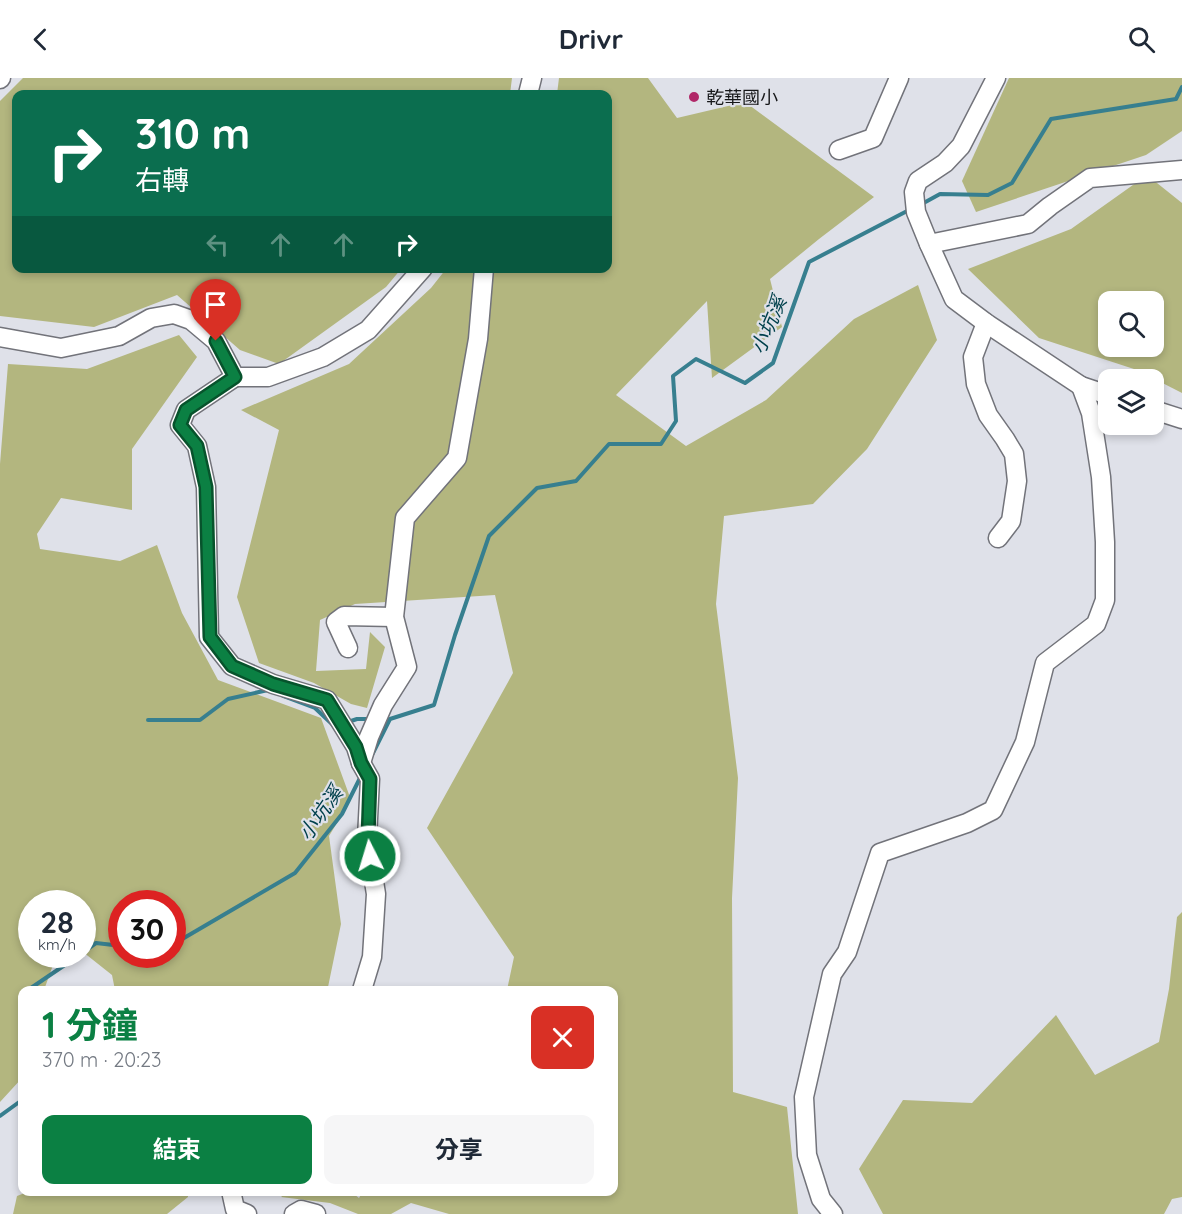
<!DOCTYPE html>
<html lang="zh-TW">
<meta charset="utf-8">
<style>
body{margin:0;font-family:Quicksand,"Noto Sans TC",sans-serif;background:#f6f6f7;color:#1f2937;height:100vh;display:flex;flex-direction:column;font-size:22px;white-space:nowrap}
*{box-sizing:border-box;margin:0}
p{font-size:20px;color:#747a83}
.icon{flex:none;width:33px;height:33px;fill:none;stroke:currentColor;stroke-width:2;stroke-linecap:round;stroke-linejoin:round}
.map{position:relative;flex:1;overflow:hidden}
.side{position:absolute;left:18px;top:908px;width:600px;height:210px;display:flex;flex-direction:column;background:#fff;border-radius:12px;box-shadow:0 3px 9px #0003}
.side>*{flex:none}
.banner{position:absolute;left:12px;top:12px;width:600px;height:183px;border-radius:12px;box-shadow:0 3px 9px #0003;background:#0b6e4f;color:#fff;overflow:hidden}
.buttons{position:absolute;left:1098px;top:213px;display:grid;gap:12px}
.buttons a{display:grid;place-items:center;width:66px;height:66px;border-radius:12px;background:#fff;box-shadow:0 3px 9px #0003;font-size:30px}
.speed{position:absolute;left:18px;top:812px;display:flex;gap:12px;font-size:30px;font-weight:700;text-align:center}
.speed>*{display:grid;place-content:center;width:78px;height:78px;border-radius:50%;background:#fff;box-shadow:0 3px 9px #0003;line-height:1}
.speed small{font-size:15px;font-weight:400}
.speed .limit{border:9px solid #d22;background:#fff;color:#111}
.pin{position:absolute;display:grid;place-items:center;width:51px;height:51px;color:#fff;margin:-62px -26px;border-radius:50% 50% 50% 0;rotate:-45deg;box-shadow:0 0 6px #0007}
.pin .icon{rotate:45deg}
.me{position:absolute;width:66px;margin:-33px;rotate:355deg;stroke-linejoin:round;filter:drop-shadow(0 0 4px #0008)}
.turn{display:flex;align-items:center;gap:21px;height:126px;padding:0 24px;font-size:27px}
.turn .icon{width:78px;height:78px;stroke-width:2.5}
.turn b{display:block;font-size:42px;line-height:51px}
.lanes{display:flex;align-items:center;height:57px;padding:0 24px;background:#0003;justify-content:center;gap:30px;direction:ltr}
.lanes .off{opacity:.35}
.round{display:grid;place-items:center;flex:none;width:63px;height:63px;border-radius:12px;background:#f6f6f7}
.overview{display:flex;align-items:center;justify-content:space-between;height:102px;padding:0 24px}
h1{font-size:36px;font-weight:700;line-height:45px;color:#0b8043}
.action{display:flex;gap:12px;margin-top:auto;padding:12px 24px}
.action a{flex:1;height:69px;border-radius:12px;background:#0b8043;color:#fff;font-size:24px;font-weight:700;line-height:69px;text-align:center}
.action a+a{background:#f6f6f7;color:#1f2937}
header{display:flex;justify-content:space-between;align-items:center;height:78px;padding:0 24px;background:#fff;font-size:27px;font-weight:700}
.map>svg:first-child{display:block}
</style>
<header><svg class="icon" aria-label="back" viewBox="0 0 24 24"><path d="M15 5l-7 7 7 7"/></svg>Drivr<svg class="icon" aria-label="search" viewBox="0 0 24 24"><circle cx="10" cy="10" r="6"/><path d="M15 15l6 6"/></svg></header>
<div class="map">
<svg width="1182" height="1136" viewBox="0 0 1182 1136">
<rect width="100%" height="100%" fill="#dfe1e9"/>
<!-- green -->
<g fill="#b3b67f" fill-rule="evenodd">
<polygon points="23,0 512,0 510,16 16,16 16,190 401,191 386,209 279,286 240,272 177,217 94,249 0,238 0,23"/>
<polygon points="559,0 648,0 677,40 745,24 874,119 819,161 770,201 782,249 712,300 707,223 616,317 686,368 766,322 854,241 918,207 937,262 867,371 813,426 724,438 716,526 738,700 732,820 733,1014 787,1029 798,1136 449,1136 411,1125 391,1136 358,1136 330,1125 281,1119 288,1113 350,1113 359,1120 363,1113 614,1113 614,912 507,912 514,879 427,750 513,595 495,517 355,526 320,542 316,593 366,591 370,554 385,569 367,630 351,626 314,605 259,585 237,519 279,352 241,332 349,286 431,210 446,191 608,190 608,16 557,16"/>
<polygon points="1009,0 1182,0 1182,53 1146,77 976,134 962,103"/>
<path d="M1147 97 1182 125V315L1137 292 1039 260 968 191 1071 151ZM1108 224H1154V268H1108Z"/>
<path d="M179 257 197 279 132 371V432L61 420 37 456 40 471 120 483 157 467 182 535 218 602 321 640 351 722 329 758 341 846 328 909 322 912H115L112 897 83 874 82 825H32V876H57L44 912H22V1000L0 1024V386L8 286 87 291ZM122 825H172V876H122Z"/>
<polygon points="1182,834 1182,1119 1172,1121 1164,1136 883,1136 859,1091 903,1022 972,1025 1056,937 1095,997 1159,964 1169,911 1177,839"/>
<polygon points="30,1113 188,1113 188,1119 167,1136 13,1136 17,1118"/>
</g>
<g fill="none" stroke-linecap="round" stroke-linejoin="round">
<!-- stream -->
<g stroke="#377f8f" stroke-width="4">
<polyline points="920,127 940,116 988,117 1012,105 1051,41 1176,21 1182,9"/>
<polyline points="283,618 315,630 333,647"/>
<polyline points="148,642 200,642 228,621 268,612"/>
<polyline points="348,644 357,641 370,641"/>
<polyline points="373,675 390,641 434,627 455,557 489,458 537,410 576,403 609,366 661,366 676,343 673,298 696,281 745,305 773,285 809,184 911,131"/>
<polyline points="172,867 295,795 342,736 361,698"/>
<polyline points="82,875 96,865 122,868"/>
<polyline points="28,912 81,876"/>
<polyline points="0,1038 22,1022"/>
</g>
<!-- minor casing -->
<g stroke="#72737a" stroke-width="21">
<g id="minor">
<polyline points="996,0 961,68 945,85 918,103 914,114 916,134 929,166 954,221 986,245 1081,308 1108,317"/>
<polyline points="0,1 1,0"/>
<polyline points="528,16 532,0"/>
<polyline points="839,72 873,60 899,0"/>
<polyline points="929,166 1028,146 1050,128 1090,100 1182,92"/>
<polyline points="986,245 973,279 976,306 988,337 1005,361 1014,376 1017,403 1011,443 998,460"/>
<polyline points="0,259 61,270 119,258 151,240 174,236 191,242 216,263 235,299 268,299 323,279 368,252 423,190"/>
<polyline points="235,299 186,332 180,347 197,368 206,409 209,559 232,588 273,606 327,622 356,669 361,685 370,701 367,760 376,816 372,879 362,912"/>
<polyline points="1154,332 1182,341"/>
<polyline points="348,570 336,544 344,538 394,539"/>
<polyline points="361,685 369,659 383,627 407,589 394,539 405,440 457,380 478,261 484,190"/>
<polyline points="231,1113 235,1131 247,1136"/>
<polyline points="294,1136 301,1132 316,1136"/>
<polyline points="833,1136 821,1121 807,1077 804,1019 832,896 847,874 880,775 967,745 993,732 1025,664 1045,585 1096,546 1105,522 1105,464 1101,399 1091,335 1081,308"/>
</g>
</g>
<!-- minor -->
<use href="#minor" stroke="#fff" stroke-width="18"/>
</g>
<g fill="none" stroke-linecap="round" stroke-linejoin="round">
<!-- route casing -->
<g stroke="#07532c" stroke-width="15">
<polyline id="route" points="216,263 235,299 186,332 180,347 197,368 206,409 210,559 232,588 273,606 327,622 356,669 361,685 370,701 368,760 370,778"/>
</g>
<!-- route -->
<use href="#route" stroke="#0b8043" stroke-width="10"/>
</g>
<!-- markers -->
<circle fill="#b02768" stroke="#dfe1e9" stroke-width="2" cx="694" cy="19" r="6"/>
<g text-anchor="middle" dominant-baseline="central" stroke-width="4.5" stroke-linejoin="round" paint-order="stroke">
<!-- poi labels -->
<g font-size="18" fill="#161719" stroke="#dfe1e9" text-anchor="start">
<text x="706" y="19">乾華國小</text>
</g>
<!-- water labels -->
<g font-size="20" font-style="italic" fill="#00404c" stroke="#dfe1e9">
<text transform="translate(768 247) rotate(-67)">小坑溪</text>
<text transform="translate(320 735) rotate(-55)">小坑溪</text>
</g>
</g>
</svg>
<div class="buttons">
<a><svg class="icon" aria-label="search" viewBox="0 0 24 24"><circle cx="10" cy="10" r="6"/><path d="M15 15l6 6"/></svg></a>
<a><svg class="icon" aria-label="layers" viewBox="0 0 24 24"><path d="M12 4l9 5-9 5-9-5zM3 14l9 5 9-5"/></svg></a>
</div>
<div class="speed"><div>28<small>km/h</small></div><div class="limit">30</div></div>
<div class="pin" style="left:216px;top:263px;background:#d93025"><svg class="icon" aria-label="arrive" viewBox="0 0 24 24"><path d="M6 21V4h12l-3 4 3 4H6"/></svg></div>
<svg class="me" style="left:370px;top:778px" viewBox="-20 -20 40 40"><circle r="17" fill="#0b8043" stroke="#fff" stroke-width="3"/><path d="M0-11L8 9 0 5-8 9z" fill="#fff"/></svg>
<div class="banner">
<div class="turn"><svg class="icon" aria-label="right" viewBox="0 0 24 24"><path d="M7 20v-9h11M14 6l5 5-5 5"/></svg><div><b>310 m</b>右轉</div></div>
<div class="lanes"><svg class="icon off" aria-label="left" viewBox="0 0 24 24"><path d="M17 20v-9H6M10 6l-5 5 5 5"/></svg><svg class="icon off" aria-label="ahead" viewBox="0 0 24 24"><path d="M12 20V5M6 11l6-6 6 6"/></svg><svg class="icon off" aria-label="ahead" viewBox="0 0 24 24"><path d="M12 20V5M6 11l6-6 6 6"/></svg><svg class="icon" aria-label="right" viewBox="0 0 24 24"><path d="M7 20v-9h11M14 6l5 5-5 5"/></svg></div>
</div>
<section class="side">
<div class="overview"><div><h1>1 分鐘</h1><p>370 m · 20:23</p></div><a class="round" style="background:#d93025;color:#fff"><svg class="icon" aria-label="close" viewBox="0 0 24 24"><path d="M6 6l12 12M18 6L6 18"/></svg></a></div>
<div class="action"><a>結束</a><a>分享</a></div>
</section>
</div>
